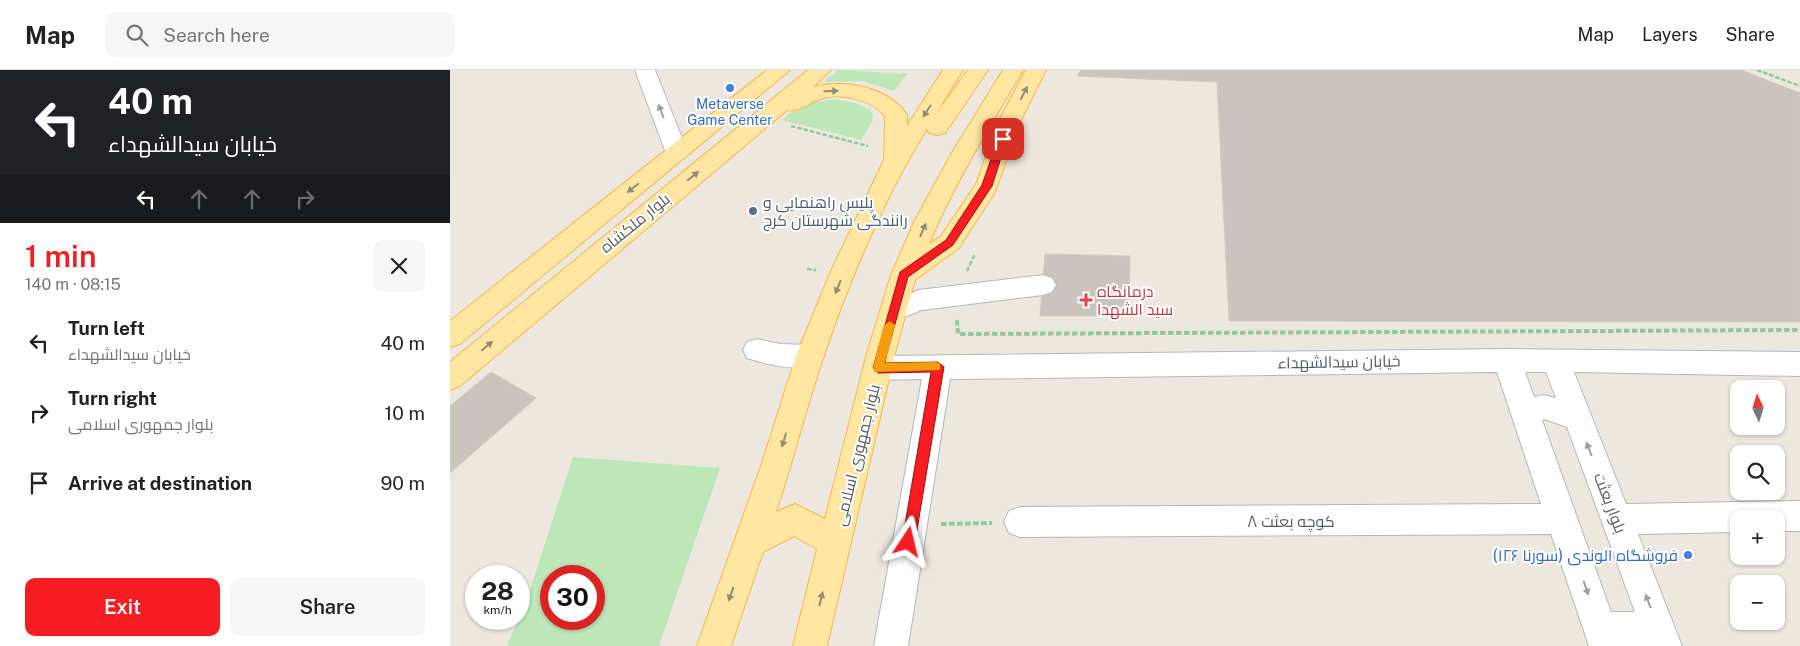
<!DOCTYPE html>
<meta charset="utf-8">
<style>
body{margin:0;font-family:"Public Sans",Cairo,sans-serif;background:#f6f6f6;color:#222;height:100vh;display:flex;flex-direction:column;font-size:19px;white-space:nowrap}
*{box-sizing:border-box;margin:0}
p{font-size:16px;color:#767676}
.icon{flex:none;width:28px;height:28px;fill:none;stroke:currentColor;stroke-width:2;stroke-linecap:round;stroke-linejoin:round}
.map{position:relative;flex:1;overflow:hidden}
.sheet{display:flex;flex-direction:column;background:#fff;width:450px}
.sheet>*{flex:none}
.banner{background:#202124;color:#fff;overflow:hidden}
.needle{width:32px;rotate:356deg}
.controls{position:absolute;left:1280px;top:310px;display:grid;gap:10px}
.controls a{display:grid;place-items:center;width:55px;height:55px;border-radius:10px;background:#fff;box-shadow:0 1px 4px #0004;font-size:25px}
.speed{position:absolute;left:15px;top:495px;display:flex;gap:10px;font-size:25px;font-weight:700;text-align:center}
.speed>*{display:grid;place-content:center;width:65px;height:65px;border-radius:50%;background:#fff;box-shadow:0 1px 4px #0004;line-height:1}
.speed small{font-size:12px;font-weight:400}
.speed .limit{border:8px solid #d22;background:#fff;color:#111}
.pin{position:absolute;display:grid;place-items:center;width:42px;height:42px;color:#fff;margin:-21px;border-radius:10px;box-shadow:0 2px 8px #0006}
.me{position:absolute;width:55px;margin:-28px;rotate:10deg;stroke-linejoin:round;filter:drop-shadow(0 0 4px #0008)}
.turn{display:flex;align-items:center;gap:18px;height:105px;padding:0 25px;font-size:22px}
.turn .icon{width:65px;height:65px;stroke-width:2.5}
.turn b{display:block;font-size:35px;line-height:42px}
.lanes{display:flex;align-items:center;height:48px;padding:0 25px;background:#0003;justify-content:center;gap:25px;direction:ltr}
.lanes .off{opacity:.35}
.round{display:grid;place-items:center;flex:none;width:52px;height:52px;border-radius:10px;background:#f6f6f6}
.summary{display:flex;align-items:center;justify-content:space-between;height:85px;padding:0 25px}
h1{font-size:30px;font-weight:600;line-height:38px;color:#f51d22}
.cta{display:flex;gap:10px;margin-top:auto;padding:10px 25px}
.cta a{flex:1;height:58px;border-radius:10px;background:#f51d22;color:#fff;font-size:20px;font-weight:600;line-height:58px;text-align:center}
.cta a+a{background:#f6f6f6;color:#222}
ul{padding:0;list-style:none}
li{display:flex;align-items:center;gap:15px;height:70px;padding:0 25px}
li div{flex:1}
li b{display:block;font-size:19px}
li em{font-style:normal}
header{display:flex;align-items:center;gap:30px;box-sizing:border-box;height:70px;padding:0 25px;background:#fff;border-bottom:1px solid #e0e0e0}
header strong{font-size:24px}
nav{display:flex;gap:28px;margin-inline-start:auto;font-size:18px}
.search{width:350px;height:45px;background:#f6f6f6;display:flex;align-items:center;gap:12px;box-sizing:border-box;padding:0 18px;border-radius:10px;color:#767676;font-size:19px}
main{display:flex;flex:1;min-height:0}
.map>svg:first-child{display:block}
</style>
<header>
<strong>Map</strong>
<div class="search"><svg class="icon" aria-label="search" viewBox="0 0 24 24"><circle cx="10" cy="10" r="6"/><path d="M15 15l6 6"/></svg>Search here</div>
<nav><a>Map</a><a>Layers</a><a>Share</a></nav>
</header>
<main>
<section class="sheet">
<div class="banner">
<div class="turn"><svg class="icon" aria-label="left" viewBox="0 0 24 24"><path d="M17 20v-9H6M10 6l-5 5 5 5"/></svg><div><b>40 m</b>خیابان سیدالشهداء</div></div>
<div class="lanes"><svg class="icon" aria-label="left" viewBox="0 0 24 24"><path d="M17 20v-9H6M10 6l-5 5 5 5"/></svg><svg class="icon off" aria-label="ahead" viewBox="0 0 24 24"><path d="M12 20V5M6 11l6-6 6 6"/></svg><svg class="icon off" aria-label="ahead" viewBox="0 0 24 24"><path d="M12 20V5M6 11l6-6 6 6"/></svg><svg class="icon off" aria-label="right" viewBox="0 0 24 24"><path d="M7 20v-9h11M14 6l5 5-5 5"/></svg></div>
</div>
<div class="summary"><div><h1>1 min</h1><p>140 m · 08:15</p></div><a class="round"><svg class="icon" aria-label="close" viewBox="0 0 24 24"><path d="M6 6l12 12M18 6L6 18"/></svg></a></div>
<ul>
<li><svg class="icon" aria-label="left" viewBox="0 0 24 24"><path d="M17 20v-9H6M10 6l-5 5 5 5"/></svg><div><b>Turn left</b><p>خیابان سیدالشهداء</p></div><em>40 m</em></li>
<li><svg class="icon" aria-label="right" viewBox="0 0 24 24"><path d="M7 20v-9h11M14 6l5 5-5 5"/></svg><div><b>Turn right</b><p>بلوار جمهوری اسلامی</p></div><em>10 m</em></li>
<li><svg class="icon" aria-label="arrive" viewBox="0 0 24 24"><path d="M6 21V4h12l-3 4 3 4H6"/></svg><div><b>Arrive at destination</b></div><em>90 m</em></li>
</ul>
<div class="cta"><a>Exit</a><a>Share</a></div>
</section>
<div class="map">
<svg width="1350" height="576" viewBox="0 0 1350 576">
<rect width="100%" height="100%" fill="#ede8df"/>
<!-- green -->
<g fill="#bde7b9" fill-rule="evenodd">
<path d="M388 0C412 0 434 4 458 3L444 21 413 11 374 12Z"/>
<path d="M386 29C399 32 414 33 423 44L422 52 411 70 332 50C349 35 364 31 386 29Z"/>
<path d="M123 387 270 398 209 576H57L78 526ZM101 506H144V549H101Z"/>
</g>
<!-- building -->
<g fill="#c9c5be" stroke="#d1c9bd">
<polygon points="631,0 1291,0 1350,23 1350,252 779,251 767,12 627,6"/>
<polygon points="595,184 680,186 679,246 590,246"/>
<polygon points="41,302 86,328 0,403 0,336"/>
</g>
<g fill="none" stroke-linecap="round" stroke-linejoin="round">
<!-- minor casing -->
<g stroke="#b2b7bb" stroke-width="2">
<g id="minor">
<polygon points="185,0 205,0 238,83 235,88 227,91 219,88 216,83"/>
<polygon points="593,205 602,208 606,215 602,222 593,225 472,240 444,251 435,248 431,241 435,234 469,220"/>
<path d="M307 269 330 274 360 275 370 278 374 286 370 294C347 302 319 295 297 288L293 280 297 272Z"/>
<path d="M1057 279 1350 282V306L1124 302 1176 434 1350 431V461H1326V449H1289V462L1188 464 1232 576H1139L1101 464 570 467 559 463 554 452 559 441 570 437 1091 434 1047 302 500 309 458 576H424L472 309 428 310 418 306 414 298 418 290 428 286ZM1075 302H1096L1106 328 1094 325 1084 327ZM1094 349 1117 357 1185 542H1161L1092 350Z"/>
</g>
</g>
<!-- major casing -->
<g stroke="#fbb649" stroke-width="2">
<g id="major">
<polygon points="317,0 340,0 10,274 0,277 0,251"/>
<path d="M358 0H381L363 17C394 9 438 16 457 45V56L493 0H513L485 45 518 0H538L495 63 487 65 479 63 477 59C436 124 398 213 374 286 356 338 343 391 326 442L345 434 375 449 417 283 441 205 465 150 503 81 553 0H573C540 57 504 113 479 174L491 166 526 114 547 54 576 0H596L569 54 545 122 509 178 465 210 445 283 377 576H343L367 479 344 466 313 482 281 576H247L312 393 346 286 381 201 434 90 435 46C422 30 394 23 373 28 361 31 349 43 337 40L10 316 0 320V292Z"/>
</g>
</g>
<!-- path-far1 -->
<g stroke="#93ca9d" stroke-width="2.5" stroke-dasharray="4.5 2" stroke-linecap="butt">
<polyline points="1307,0 1350,16"/>
<polyline points="341,56 418,76"/>
<polyline points="357,199 366,200"/>
<polyline points="517,201 525,184"/>
</g>
<!-- path -->
<g stroke="#93ca9d" stroke-width="4" stroke-dasharray="5.5 2.5" stroke-linecap="butt">
<polyline points="507,250 508,264 1350,260"/>
<polyline points="491,454 542,453"/>
</g>
<!-- minor -->
<use href="#minor" fill="#fff" fill-rule="evenodd"/>
<!-- major -->
<use href="#major" fill="#ffe6a1" fill-rule="evenodd"/>
</g>
<!-- one-way arrows -->
<defs><path id="oneway-solid" d="M-6-.8H1V-3.2L6.5 0L1 3.2V.8H-6Z" transform="scale(1.25)"/></defs>
<g fill="#928d77">
<use href="#oneway-solid" transform="translate(381 21) rotate(-2)"/>
<use href="#oneway-solid" transform="translate(574 23) rotate(-63)"/>
<use href="#oneway-solid" transform="translate(477 41) rotate(123)"/>
<use href="#oneway-solid" transform="translate(243 106) rotate(-39)"/>
<use href="#oneway-solid" transform="translate(183 118) rotate(141)"/>
<use href="#oneway-solid" transform="translate(473 160) rotate(-67)"/>
<use href="#oneway-solid" transform="translate(388 217) rotate(112)"/>
<use href="#oneway-solid" transform="translate(37 276) rotate(-40)"/>
<use href="#oneway-solid" transform="translate(334 370) rotate(107)"/>
<use href="#oneway-solid" transform="translate(281 524) rotate(110)"/>
<use href="#oneway-solid" transform="translate(371 529) rotate(-76)"/>
</g>
<g fill="#9b9ea0">
<use href="#oneway-solid" transform="translate(211 41) rotate(-111)"/>
<use href="#oneway-solid" transform="translate(1139 379) rotate(-111)"/>
<use href="#oneway-solid" transform="translate(1136 518) rotate(71)"/>
<use href="#oneway-solid" transform="translate(1198 531) rotate(-111)"/>
</g>
<!-- route -->
<polygon fill="#f51d22" stroke="#9f1316" points="553,66 557,69 542,116 503,175 458,207 437,283 435,293 488,292 494,297 465,472 463,476 458,478 454,476 452,472 481,302 428,303 423,298 450,202 496,170 532,115 548,69"/>
<!-- slow -->
<polygon fill="#f59e0b" points="440,251 445,255 435,293 485,292 490,293 490,300 424,302 423,298 434,255"/>
<!-- markers -->
<g fill="#3f7fe0" stroke="#fff" stroke-width="2">
<circle cx="280" cy="18" r="5"/>
<circle cx="1238" cy="485" r="5"/>
</g>
<circle fill="#5c6f8a" stroke="#fff" stroke-width="2" cx="303" cy="141" r="5"/>
<path fill="#e0444e" stroke="#fff" stroke-width="2" d="M633.5 222.5h5v5h5v5h-5v5h-5v-5h-5v-5h5z"/>
<g text-anchor="middle" dominant-baseline="central" stroke-width="4" stroke-linejoin="round" paint-order="stroke">
<!-- far-shop labels -->
<g font-size="14" fill="#366cbe" stroke="#fff">
<text x="280" y="34">Metaverse<tspan x="280" dy="16">Game Center</tspan></text>
</g>
<!-- service labels -->
<g font-size="16" fill="#4e5e75" stroke="#fff" text-anchor="start">
<text x="313" y="132">پلیس راهنمایی و<tspan x="313" dy="18">رانندگی شهرستان کرج</tspan></text>
</g>
<!-- street labels -->
<g font-size="16" fill="#585d61" stroke="#fff">
<text transform="translate(185 153) rotate(-39)">بلوار ملکشاه</text>
<text transform="translate(889 292) rotate(-1)">خیابان سیدالشهداء</text>
<text transform="translate(407 385) rotate(-76)">بلوار جمهوری اسلامی</text>
<text transform="translate(1160 433) rotate(69)">بلوار بعثت</text>
<text x="841" y="451">کوچه بعثت ۸</text>
</g>
<!-- health labels -->
<g font-size="16" fill="#be3a42" stroke="#fff" text-anchor="start">
<text x="647" y="221">درمانگاه<tspan x="647" dy="18">سید الشهدا</tspan></text>
</g>
<!-- shop labels -->
<g font-size="16" fill="#366cbe" stroke="#fff" text-anchor="end">
<text x="1228" y="485">فروشگاه الوندی (سورنا ۱۲۶)</text>
</g>
</g>
</svg>
<div class="controls">
<a><svg class="needle" viewBox="-14 -14 28 28"><path d="M0-13l5 13h-10z" fill="#e53935"/><path d="M0 13l5-13h-10z" fill="#767676"/></svg></a>
<a><svg class="icon" aria-label="search" viewBox="0 0 24 24"><circle cx="10" cy="10" r="6"/><path d="M15 15l6 6"/></svg></a>
<a>+</a>
<a>−</a>
</div>
<div class="speed"><div>28<small>km/h</small></div><div class="limit">30</div></div>
<div class="pin" style="left:553px;top:69px;background:#d93025"><svg class="icon" aria-label="arrive" viewBox="0 0 24 24"><path d="M6 21V4h12l-3 4 3 4H6"/></svg></div>
<svg class="me" style="left:458px;top:472px" viewBox="-20 -20 40 40"><path d="M0-17L14 15 0 8-14 15z" fill="#f51d22" stroke="#fff" stroke-width="4"/></svg>
</div>
</main>
